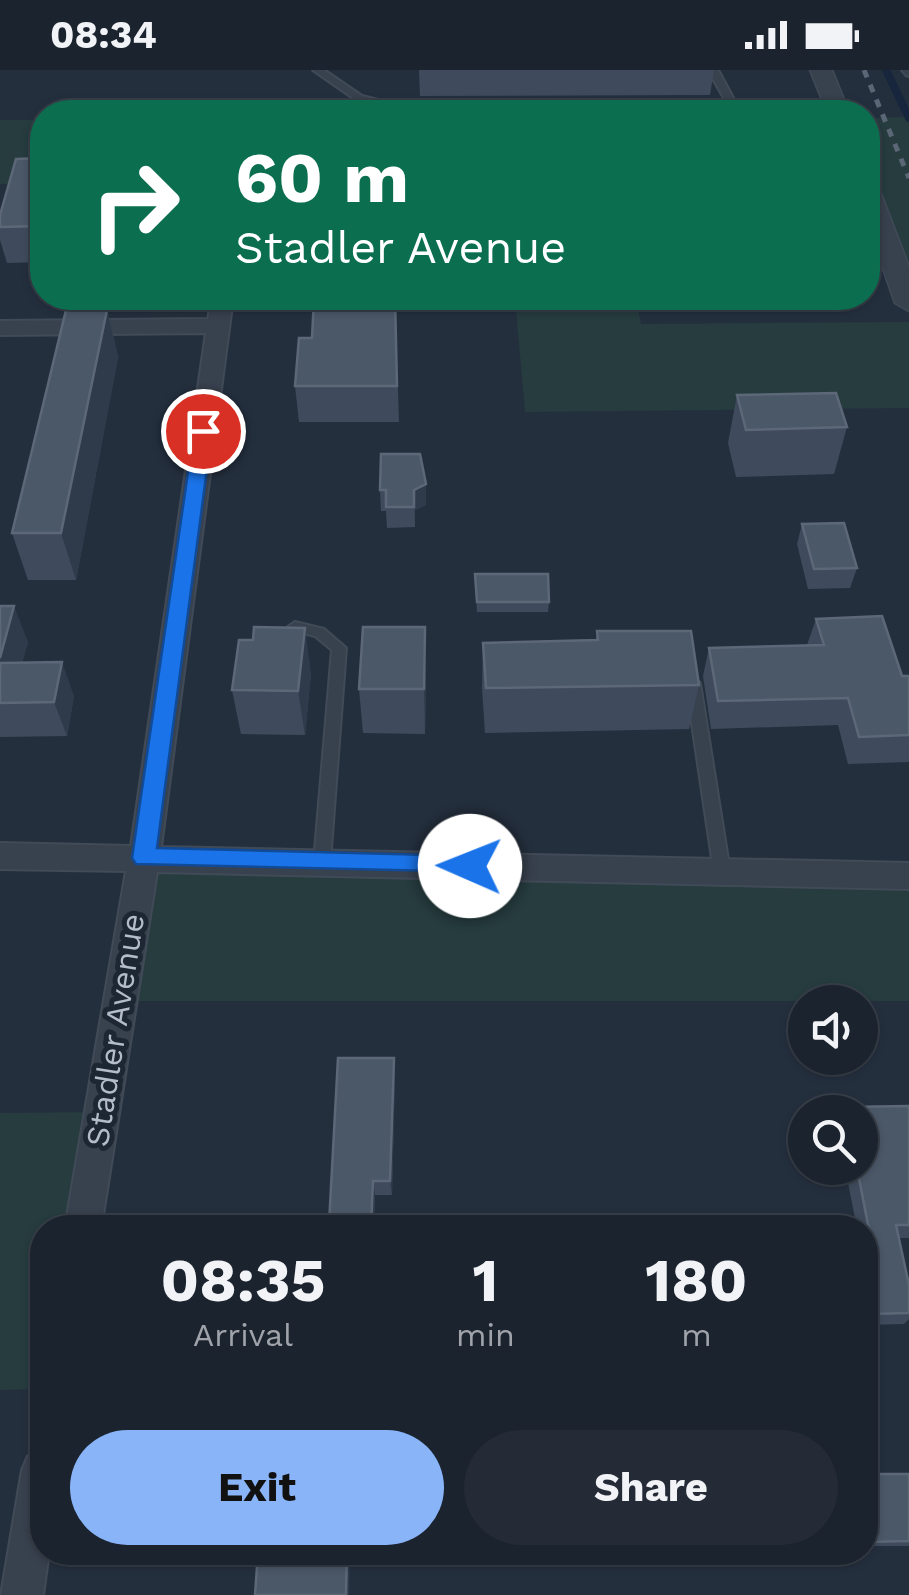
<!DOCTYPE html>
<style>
body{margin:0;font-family:"Work Sans",sans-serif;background:#242b36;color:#f1f3f6;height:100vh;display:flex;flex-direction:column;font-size:38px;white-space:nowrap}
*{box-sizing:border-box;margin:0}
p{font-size:32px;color:#a0a4aa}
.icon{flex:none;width:55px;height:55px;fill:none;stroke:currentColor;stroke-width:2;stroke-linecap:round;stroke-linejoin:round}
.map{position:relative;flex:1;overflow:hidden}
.side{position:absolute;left:30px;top:1145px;width:848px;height:350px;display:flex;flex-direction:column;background:#1b232e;border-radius:40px;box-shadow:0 2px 8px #0004,0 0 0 2px #39404a}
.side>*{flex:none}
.guide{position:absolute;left:30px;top:30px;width:850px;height:210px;border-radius:40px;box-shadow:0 2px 8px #0004,0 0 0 2px #39404a;background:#0b6e4f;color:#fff;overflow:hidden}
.controls{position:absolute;left:788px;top:915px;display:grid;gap:20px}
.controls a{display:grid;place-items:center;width:90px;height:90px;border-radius:50%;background:#1b232e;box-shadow:0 2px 8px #0004,0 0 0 2px #39404a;font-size:50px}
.pin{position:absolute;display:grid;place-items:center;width:85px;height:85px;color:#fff;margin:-42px;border:5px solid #fff;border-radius:50%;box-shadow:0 2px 10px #0007}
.me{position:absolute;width:110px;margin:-55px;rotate:271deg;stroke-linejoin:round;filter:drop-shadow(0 0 8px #0008)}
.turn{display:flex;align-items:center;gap:35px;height:210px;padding:0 40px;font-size:45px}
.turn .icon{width:130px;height:130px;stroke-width:2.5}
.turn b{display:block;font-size:70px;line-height:85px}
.eta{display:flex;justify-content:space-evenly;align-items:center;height:170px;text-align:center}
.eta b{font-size:60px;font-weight:700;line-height:70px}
.cta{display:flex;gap:20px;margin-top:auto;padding:20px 40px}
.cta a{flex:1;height:115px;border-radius:60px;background:#8ab4f8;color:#111;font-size:40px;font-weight:700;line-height:115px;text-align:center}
.cta a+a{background:#242b36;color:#f1f3f6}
.status{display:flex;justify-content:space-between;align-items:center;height:70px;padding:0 50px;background:#1b232e;direction:ltr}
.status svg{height:28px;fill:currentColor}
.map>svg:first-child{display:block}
</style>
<div class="status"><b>08:34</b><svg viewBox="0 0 49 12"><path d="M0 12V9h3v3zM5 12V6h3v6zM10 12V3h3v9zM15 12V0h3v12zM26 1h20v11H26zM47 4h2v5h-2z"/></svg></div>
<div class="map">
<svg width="909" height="1525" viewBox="0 0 909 1525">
<rect width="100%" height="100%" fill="#242f3e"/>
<!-- green -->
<g fill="#263c3f">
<polygon points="909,47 909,233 868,121 868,48"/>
<rect x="0" y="50" width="42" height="64"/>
<polygon points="222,228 636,228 641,254 909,252 909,338 525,342 515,228"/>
<polygon points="144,788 909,806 909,931 120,931"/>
<polygon points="102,1042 83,1157 42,1158 42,1319 0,1320 0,1043"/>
</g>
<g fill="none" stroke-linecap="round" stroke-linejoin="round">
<!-- stream -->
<polyline stroke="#17263c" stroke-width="8" points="886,0 909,48"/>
<!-- service casing -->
<g stroke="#414a57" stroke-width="4">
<g id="service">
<polygon points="313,0 324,0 362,26 403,36 728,35 708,0 718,0 737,35 835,34 840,37 835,40 403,42 356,30"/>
<polygon points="902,0 909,0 909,6 906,5"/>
<polygon points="295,552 324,559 346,578 330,792 327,796 317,796 314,792 332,580 315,566 290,560 288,557"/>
<polygon points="693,608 700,613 730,802 727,807 717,807 714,802 686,613"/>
</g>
</g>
<!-- minor casing -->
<g stroke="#414a57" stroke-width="4">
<g id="minor">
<polygon points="212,228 233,228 161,777 909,793 909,819 157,802 101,1158 65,1158 126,801 0,799 0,773 131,776 206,263 0,265 0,251 208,249"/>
<polygon points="42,1380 42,1482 49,1482 43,1525 1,1525 22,1400 28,1386"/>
</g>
</g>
<!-- tertiary casing -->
<g stroke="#414a57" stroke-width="3">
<g id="tertiary">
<polygon points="810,0 832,0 849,42 827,42"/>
<polygon points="868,114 880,121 909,197 909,241 895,233 868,155"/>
</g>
</g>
<!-- service -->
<use href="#service" fill="#38414e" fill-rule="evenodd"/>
<!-- minor -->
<use href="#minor" fill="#38414e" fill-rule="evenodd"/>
<!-- tertiary -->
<use href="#tertiary" fill="#38414e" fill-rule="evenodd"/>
<!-- rail -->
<polyline stroke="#5a6575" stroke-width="5" stroke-dasharray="8 8" stroke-linecap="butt" points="864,0 909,108"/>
</g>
<!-- wall -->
<g fill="#3f4b5c">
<polygon points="419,0 714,0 710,25 420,26"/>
<polygon points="42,88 42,192 7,193 0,170 0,145"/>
<polygon points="395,228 399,352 299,352 295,316 312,268"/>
<polygon points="660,228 735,228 734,233 661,234"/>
<polygon points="107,240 118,287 76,510 28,510 12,463"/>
<polygon points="737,325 847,357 834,404 736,407 728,373"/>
<polygon points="426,414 426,435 415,440 415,457 387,458 386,441 381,441 380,420"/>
<polygon points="802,454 857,498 850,518 808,519 797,474"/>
<polygon points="475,504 549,532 548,542 477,542"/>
<polygon points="0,536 28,572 22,592 74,626 67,666 0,667"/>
<polygon points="816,549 902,606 909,606 909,692 848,694 838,655 711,659 703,606 709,578 807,575"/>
<polygon points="597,561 699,615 689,659 485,663 482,618 483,573 596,570"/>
<polygon points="311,603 305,665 241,664 232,620"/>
<polygon points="426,603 425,664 363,663 359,619"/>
<polygon points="394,988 395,1004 392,1125 375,1125 374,1158 329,1154"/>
<polygon points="909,1036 909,1168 899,1168 909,1215 909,1249 904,1254 865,1255 865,1158 857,1158 845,1098 860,1098"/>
<rect x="865" y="1404" width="44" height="72"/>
</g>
<!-- shaded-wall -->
<g fill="#2f3b4b">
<polygon points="107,240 118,287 76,510 61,463"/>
<polygon points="426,414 426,435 415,440 415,457 414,420"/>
<polygon points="14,536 28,572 13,628 0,597 0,588"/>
<polygon points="425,557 426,603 425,664 424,619"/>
<polygon points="305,558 311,603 305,665 298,621"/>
<polygon points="62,592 74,626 67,666 54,632"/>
<polygon points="394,988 395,1004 392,1125 390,1111"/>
<polygon points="373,1111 375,1125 374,1158 371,1158"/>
<polygon points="347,1482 350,1482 349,1525 346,1525"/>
</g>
<!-- building -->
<g fill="#4b5868" stroke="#5c6777" stroke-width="2.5">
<polygon points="42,88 42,156 0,157 0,145 16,89"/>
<polygon points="314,228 395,228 397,316 295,316 299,268 312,268"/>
<polygon points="66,240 107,240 61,463 12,463"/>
<polygon points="836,323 847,357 746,360 737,325"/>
<polygon points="381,384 420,384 426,414 414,420 414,437 386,437 386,420 380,420"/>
<polygon points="844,453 857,498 814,499 802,454"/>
<polygon points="475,504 548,504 549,532 477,532"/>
<polygon points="0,536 14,536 0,588"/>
<polygon points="882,546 902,606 909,606 909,665 859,667 848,628 718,631 709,578 824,575 816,549"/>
<polygon points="254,557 305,558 298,621 232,620 239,570 253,570"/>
<polygon points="363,557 425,557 424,619 359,619"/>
<polygon points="597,561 691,561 699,615 486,618 483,573 598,570"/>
<polygon points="62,592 54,632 0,633 0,593"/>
<polygon points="338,988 394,988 390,1111 373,1111 371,1158 318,1158 318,1154 329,1154"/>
<polygon points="909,1036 909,1155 896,1155 909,1215 909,1243 868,1244 865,1228 865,1170 871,1170 857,1098 860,1098 860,1042 846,1042 845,1037"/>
<polygon points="865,1404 909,1404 909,1471 865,1472"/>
<polygon points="258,1482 347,1482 346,1525 255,1525"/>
</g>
<!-- route -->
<polygon fill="#1a73e8" stroke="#114b97" stroke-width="2.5" points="203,355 212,361 157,778 470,786 479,789 479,802 136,794 132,788 194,361"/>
<g text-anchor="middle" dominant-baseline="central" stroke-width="10" stroke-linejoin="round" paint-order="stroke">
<!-- street labels -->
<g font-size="32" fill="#b4bcc9" stroke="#1d2633">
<text transform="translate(115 960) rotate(-81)">Stadler Avenue</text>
</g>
</g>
</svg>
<div class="controls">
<a><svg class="icon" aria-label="sound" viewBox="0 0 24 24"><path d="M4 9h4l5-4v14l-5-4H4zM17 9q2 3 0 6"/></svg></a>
<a><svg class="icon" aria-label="search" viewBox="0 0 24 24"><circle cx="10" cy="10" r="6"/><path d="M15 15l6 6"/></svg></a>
</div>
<div class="pin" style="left:203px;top:361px;background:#d93025"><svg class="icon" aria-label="arrive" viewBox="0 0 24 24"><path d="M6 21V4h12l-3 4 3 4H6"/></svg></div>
<svg class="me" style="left:470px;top:796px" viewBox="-20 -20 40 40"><circle r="19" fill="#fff"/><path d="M0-13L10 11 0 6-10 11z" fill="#1a73e8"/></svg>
<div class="guide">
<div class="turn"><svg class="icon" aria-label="right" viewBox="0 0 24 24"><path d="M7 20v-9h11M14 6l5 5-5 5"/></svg><div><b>60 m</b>Stadler Avenue</div></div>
</div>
<section class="side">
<div class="eta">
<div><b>08:35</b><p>Arrival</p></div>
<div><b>1</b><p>min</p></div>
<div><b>180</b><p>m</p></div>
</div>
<div class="cta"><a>Exit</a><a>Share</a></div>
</section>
</div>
